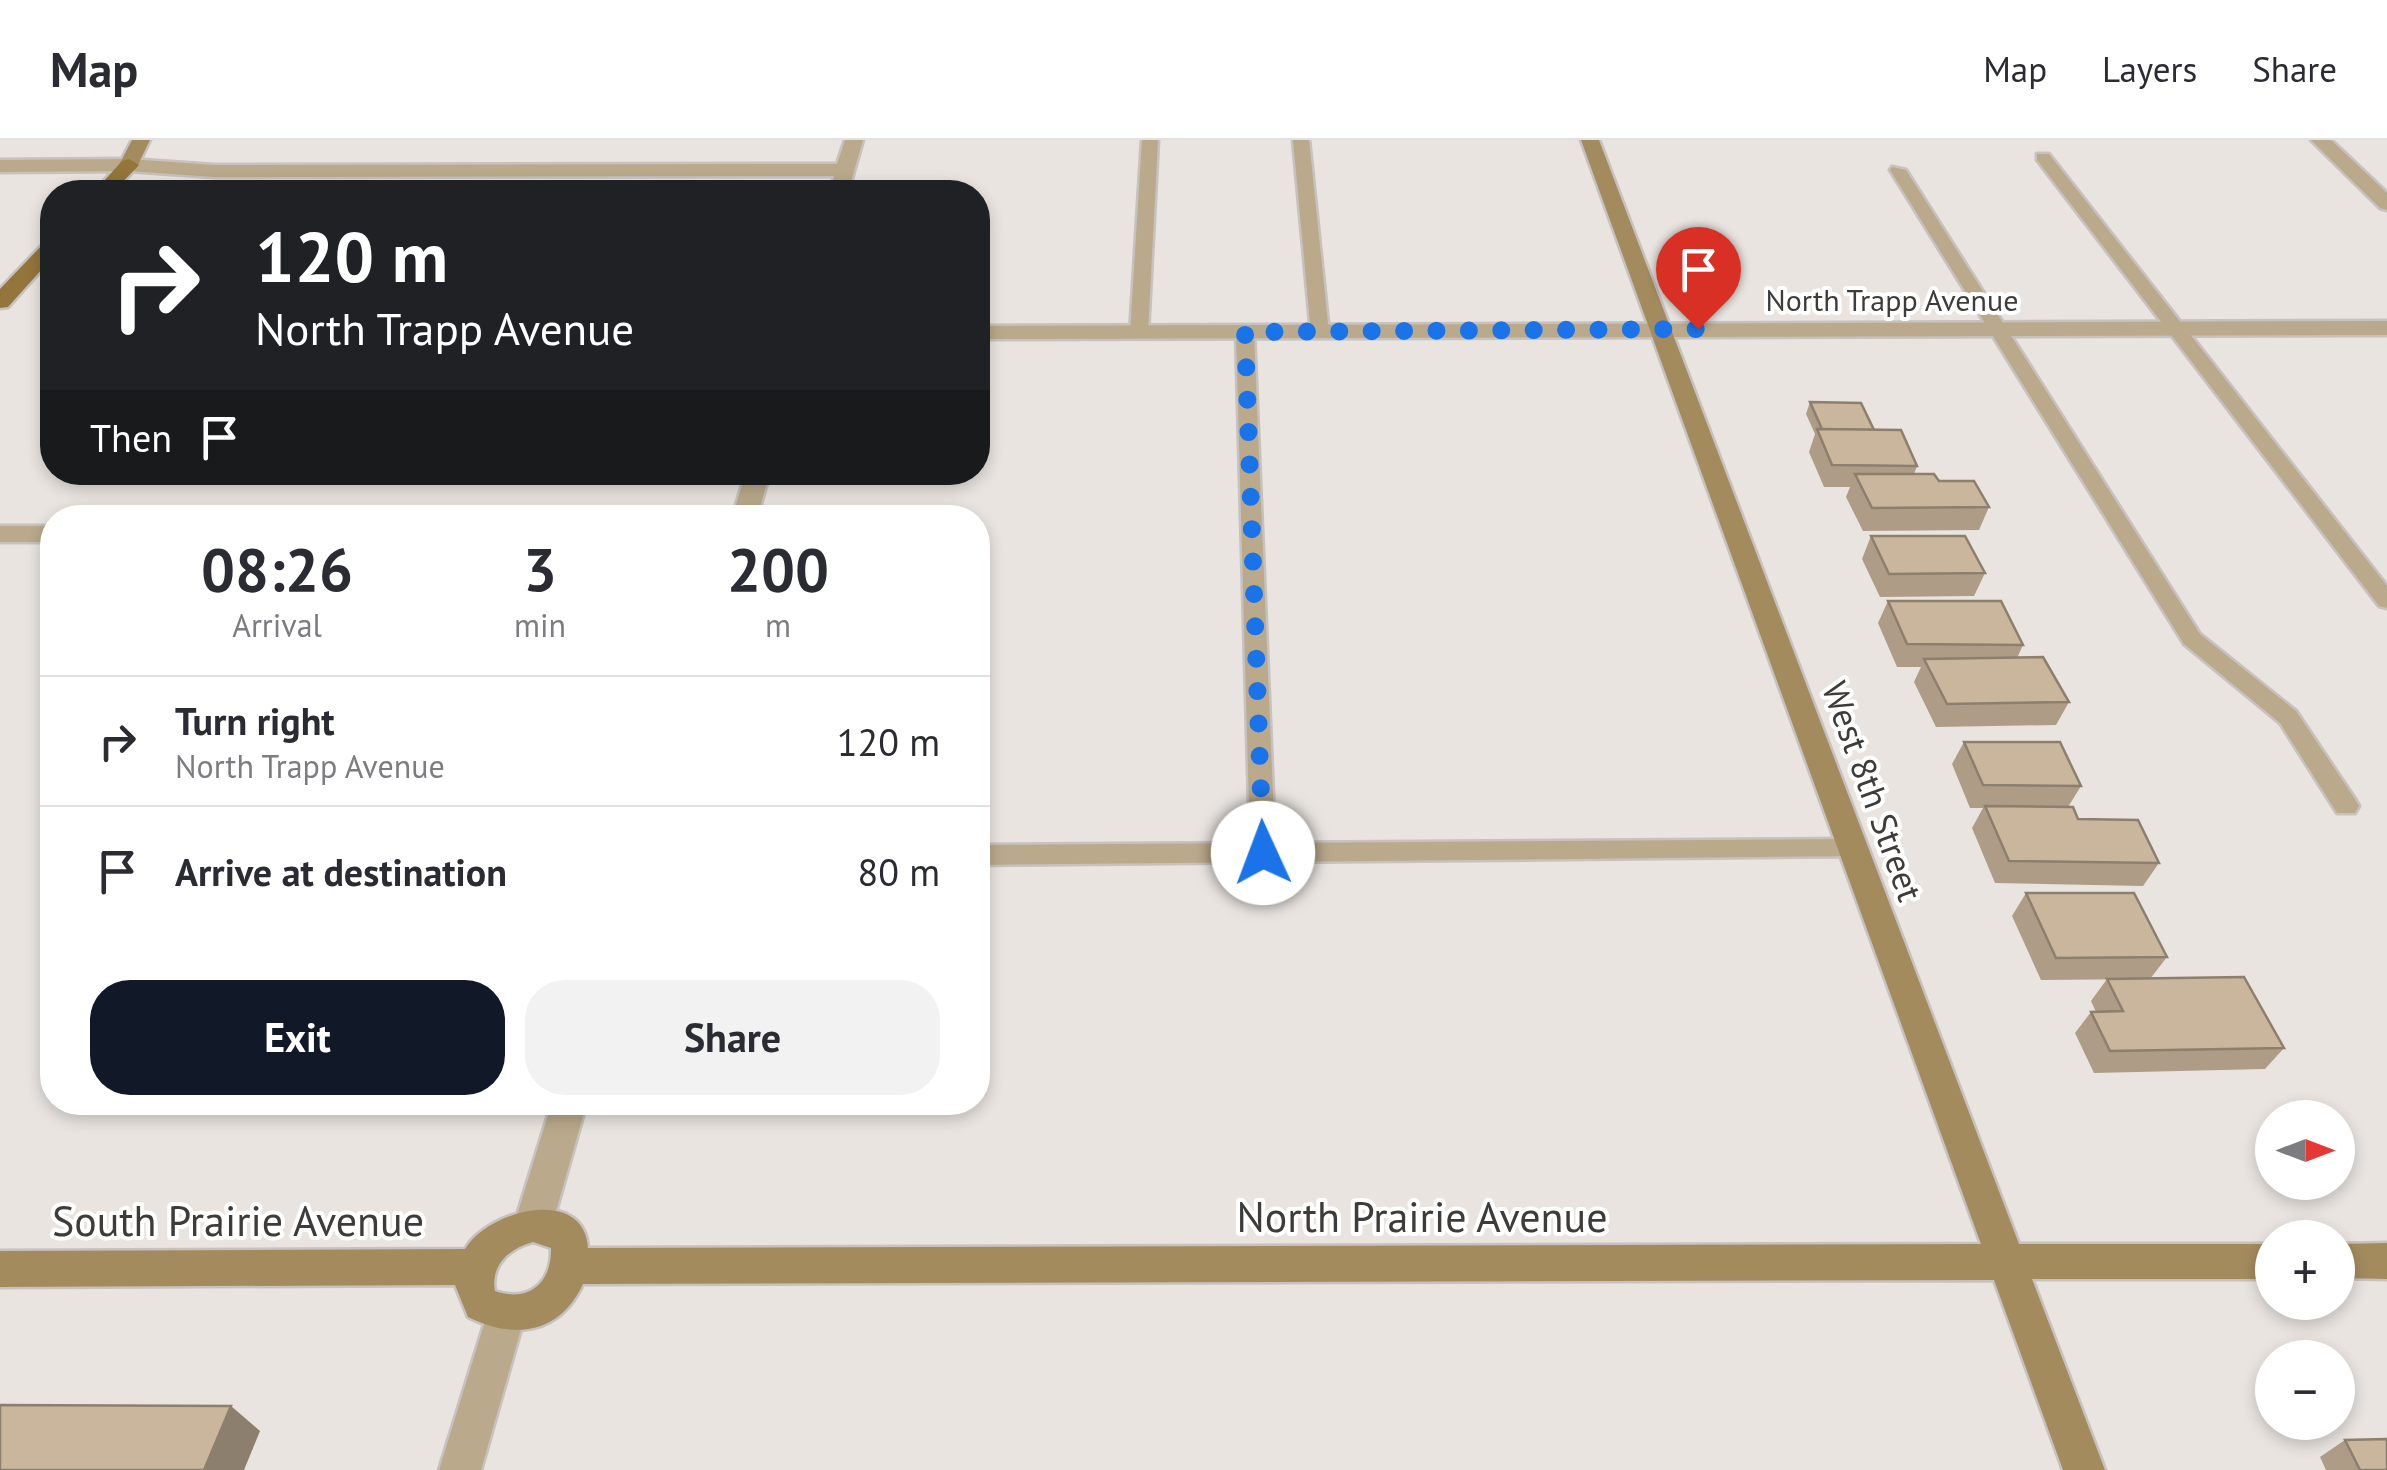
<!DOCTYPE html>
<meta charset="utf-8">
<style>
body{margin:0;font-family:"PT Sans",sans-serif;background:#f2f2f3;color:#2b2b33;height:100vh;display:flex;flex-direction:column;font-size:38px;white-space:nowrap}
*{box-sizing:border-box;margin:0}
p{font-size:32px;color:#7c7c81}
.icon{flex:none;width:55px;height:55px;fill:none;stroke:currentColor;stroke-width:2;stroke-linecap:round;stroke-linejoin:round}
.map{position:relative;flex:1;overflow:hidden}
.side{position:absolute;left:40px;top:365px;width:950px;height:610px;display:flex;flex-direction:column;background:#fff;border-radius:40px;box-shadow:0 5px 15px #0003}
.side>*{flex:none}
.banner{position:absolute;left:40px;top:40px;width:950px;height:305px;border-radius:40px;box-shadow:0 5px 15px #0003;background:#202124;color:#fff;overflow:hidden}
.needle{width:65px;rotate:90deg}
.tools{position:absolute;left:2255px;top:960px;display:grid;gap:20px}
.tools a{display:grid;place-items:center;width:100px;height:100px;border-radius:50%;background:#fff;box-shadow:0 5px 15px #0003;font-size:50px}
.pin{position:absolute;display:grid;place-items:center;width:85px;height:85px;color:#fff;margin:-102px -42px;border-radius:50% 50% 50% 0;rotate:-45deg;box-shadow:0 0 10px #0007}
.pin .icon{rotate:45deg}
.me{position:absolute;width:110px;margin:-55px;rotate:358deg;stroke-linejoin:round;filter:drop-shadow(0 0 8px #0008)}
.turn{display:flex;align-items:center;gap:35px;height:210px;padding:0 50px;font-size:45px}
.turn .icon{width:130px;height:130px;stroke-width:2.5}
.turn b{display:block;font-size:70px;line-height:85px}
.then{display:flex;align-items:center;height:95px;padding:0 50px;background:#0003;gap:20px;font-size:38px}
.eta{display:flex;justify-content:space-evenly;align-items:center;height:170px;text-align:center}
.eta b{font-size:60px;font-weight:800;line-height:70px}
.action{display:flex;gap:20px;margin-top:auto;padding:20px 50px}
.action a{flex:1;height:115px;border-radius:40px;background:#111827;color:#fff;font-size:40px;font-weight:800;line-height:115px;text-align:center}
.action a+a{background:#f2f2f3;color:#2b2b33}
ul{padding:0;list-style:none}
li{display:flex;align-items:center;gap:30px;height:130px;padding:0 50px;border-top:2px solid #e1e1e2}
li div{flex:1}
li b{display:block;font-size:38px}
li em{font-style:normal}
header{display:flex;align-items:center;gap:60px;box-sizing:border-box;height:140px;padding:0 50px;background:#fff;border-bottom:2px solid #e1e1e2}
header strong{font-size:48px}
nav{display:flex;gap:55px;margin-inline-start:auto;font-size:35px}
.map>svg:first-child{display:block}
</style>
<header>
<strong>Map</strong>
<nav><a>Map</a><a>Layers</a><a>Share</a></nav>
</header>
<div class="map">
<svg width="2387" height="1330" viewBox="0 0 2387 1330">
<rect width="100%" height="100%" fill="#e9e4e0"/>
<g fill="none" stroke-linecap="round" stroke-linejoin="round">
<!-- lane casing -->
<g stroke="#c7c2bf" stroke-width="5">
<g id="lane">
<polygon points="1142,0 1158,0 1148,193 1139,198 1130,193"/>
<polygon points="1293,0 1309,0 1329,193 1320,198 1311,193"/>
<polygon points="2037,14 2049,14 2387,446 2387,468 2379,466 2037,20"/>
<polygon points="1892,27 1906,30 2200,494 2296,571 2355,659 2359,666 2355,673 2337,673 2280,583 2184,504 1890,30"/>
<polygon points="1245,188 1254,193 1275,703 1855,699 1864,702 1868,709 1864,716 978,725 978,705 1250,703 1236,193"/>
</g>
</g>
<!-- street casing -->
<g stroke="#c7c2bf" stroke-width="5">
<g id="street">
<polygon points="845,0 863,0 848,52 830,52 834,36 214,37 129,31 0,32 0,20 129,19 214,25 837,24"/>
<polygon points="2311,0 2331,0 2387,53 2387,70 2380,68"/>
<polygon points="2387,181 2387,195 978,199 978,186"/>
<polygon points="746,332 770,332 757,378 732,378"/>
<rect x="0" y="386" width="52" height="16"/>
<polygon points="552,962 587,962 552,1085 546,1097 533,1102 520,1097 514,1085"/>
<polygon points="506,1156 520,1162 525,1175 481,1330 439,1330 487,1175 492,1162"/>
</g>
</g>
<!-- secondary casing -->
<g stroke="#c7c2bf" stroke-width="5">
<g id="secondary">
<polygon points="132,0 150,0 136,29 129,31 119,25"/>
<path d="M1581 0H1599L2019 1104H2272V1139H2032L2105 1330H2063L1994 1140 583 1144C560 1194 514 1200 468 1177L455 1145 0 1147V1111L465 1109C488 1070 584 1045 588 1108L1981 1104ZM533 1102 551 1108C552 1142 530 1163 495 1151 490 1126 509 1108 533 1102Z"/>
<polygon points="2387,1103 2387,1139 2338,1138 2338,1104"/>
</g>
</g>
<!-- primary casing -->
<g stroke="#c7c2bf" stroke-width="5">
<g id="primary">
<polygon points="129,19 139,25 113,52 94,52 122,21"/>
<polygon points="52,100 52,118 8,167 0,168 0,149 45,102"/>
</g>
</g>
<!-- lane -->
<use href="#lane" fill="#baa98b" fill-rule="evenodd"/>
<!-- street -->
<use href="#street" fill="#baa98b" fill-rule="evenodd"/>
<!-- secondary -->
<use href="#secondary" fill="#a48b5e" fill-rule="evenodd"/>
<!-- primary -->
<use href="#primary" fill="#94753b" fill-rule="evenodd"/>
</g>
<!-- wall -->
<g fill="#ae9c87">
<polygon points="1810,262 1874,290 1917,326 1914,334 1939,341 1989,367 1979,390 1863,391 1846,357 1850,347 1824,347 1809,312 1815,294 1806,274"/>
<polygon points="1871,396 1985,433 1974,456 1880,457 1862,419"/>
<polygon points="1888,461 2023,505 2017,518 2069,562 2056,585 1936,587 1914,542 1921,527 1897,527 1878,483"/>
<polygon points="1964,602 2081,646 2068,667 2078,679 2159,723 2143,746 1995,743 1972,688 1983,668 1970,668 1952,624"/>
<polygon points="2026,753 2167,817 2150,839 2041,840 2012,776"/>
<polygon points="2107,839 2284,908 2265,929 2094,933 2075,893 2091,872 2096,872 2091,861"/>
<polygon points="2345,1300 2387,1330 2326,1330 2320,1317"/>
</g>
<!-- shaded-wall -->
<polygon fill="#8d7f6e" points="231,1266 260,1291 244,1330 204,1330"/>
<!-- building -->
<g fill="#cab59d" stroke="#8d7f6e" stroke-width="2.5">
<polygon points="1810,262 1861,263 1874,290 1822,289"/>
<polygon points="1817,289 1901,290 1917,326 1832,325"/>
<polygon points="1855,334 1934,334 1939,341 1974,341 1989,367 1872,368"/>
<polygon points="1871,396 1965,396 1985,433 1889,434"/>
<polygon points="1888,461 2001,461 2023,505 1907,504"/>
<polygon points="2043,517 2069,562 1947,564 1924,519"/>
<polygon points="1964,602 2060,602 2081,646 1983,645"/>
<polygon points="1985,666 2073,667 2078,679 2138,680 2159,723 2009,721"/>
<polygon points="2026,753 2134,753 2167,817 2056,818"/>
<polygon points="2244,837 2284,908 2110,911 2091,872 2123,871 2107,839"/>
<polygon points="0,1265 231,1266 204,1330 0,1330"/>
<polygon points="2387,1299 2387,1330 2360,1330 2345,1300"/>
</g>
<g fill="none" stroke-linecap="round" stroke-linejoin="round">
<!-- route -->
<polyline stroke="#1a73e8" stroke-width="18" stroke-dasharray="0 32.4" points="1263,713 1245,192 1698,189"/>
</g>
<g text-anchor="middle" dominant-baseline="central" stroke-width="8" stroke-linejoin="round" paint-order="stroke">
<!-- far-street labels -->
<g font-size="30" fill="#3e3c3a" stroke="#fff">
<text x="1892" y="159">North Trapp Avenue</text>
</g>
<!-- street labels -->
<g font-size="35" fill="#3e3c3a" stroke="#fff">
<text transform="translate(1873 651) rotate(70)">West 8th Street</text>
</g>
<!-- near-street labels -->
<g font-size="42" fill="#3e3c3a" stroke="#fff">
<text x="1422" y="1076">North Prairie Avenue</text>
<text x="238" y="1080">South Prairie Avenue</text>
</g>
</g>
</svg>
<div class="tools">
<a><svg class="needle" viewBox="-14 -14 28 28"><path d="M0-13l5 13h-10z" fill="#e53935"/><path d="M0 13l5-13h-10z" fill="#7c7c81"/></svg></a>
<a>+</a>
<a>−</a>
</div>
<div class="pin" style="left:1698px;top:189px;background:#d93025"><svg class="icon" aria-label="arrive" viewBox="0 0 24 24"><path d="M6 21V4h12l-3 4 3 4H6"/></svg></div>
<svg class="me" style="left:1263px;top:713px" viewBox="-20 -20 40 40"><circle r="19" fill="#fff"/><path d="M0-13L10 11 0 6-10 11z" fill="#1a73e8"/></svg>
<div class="banner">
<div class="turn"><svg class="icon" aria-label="right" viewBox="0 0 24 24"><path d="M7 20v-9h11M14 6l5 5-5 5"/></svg><div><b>120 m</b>North Trapp Avenue</div></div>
<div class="then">Then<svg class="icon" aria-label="arrive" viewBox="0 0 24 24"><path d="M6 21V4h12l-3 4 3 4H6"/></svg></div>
</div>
<section class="side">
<div class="eta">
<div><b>08:26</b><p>Arrival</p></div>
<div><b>3</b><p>min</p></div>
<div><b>200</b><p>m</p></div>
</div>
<ul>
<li><svg class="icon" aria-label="right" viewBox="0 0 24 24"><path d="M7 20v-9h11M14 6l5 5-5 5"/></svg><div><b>Turn right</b><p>North Trapp Avenue</p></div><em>120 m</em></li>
<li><svg class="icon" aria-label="arrive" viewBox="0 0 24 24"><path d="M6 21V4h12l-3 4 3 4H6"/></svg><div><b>Arrive at destination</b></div><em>80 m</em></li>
</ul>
<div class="action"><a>Exit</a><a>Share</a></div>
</section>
</div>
